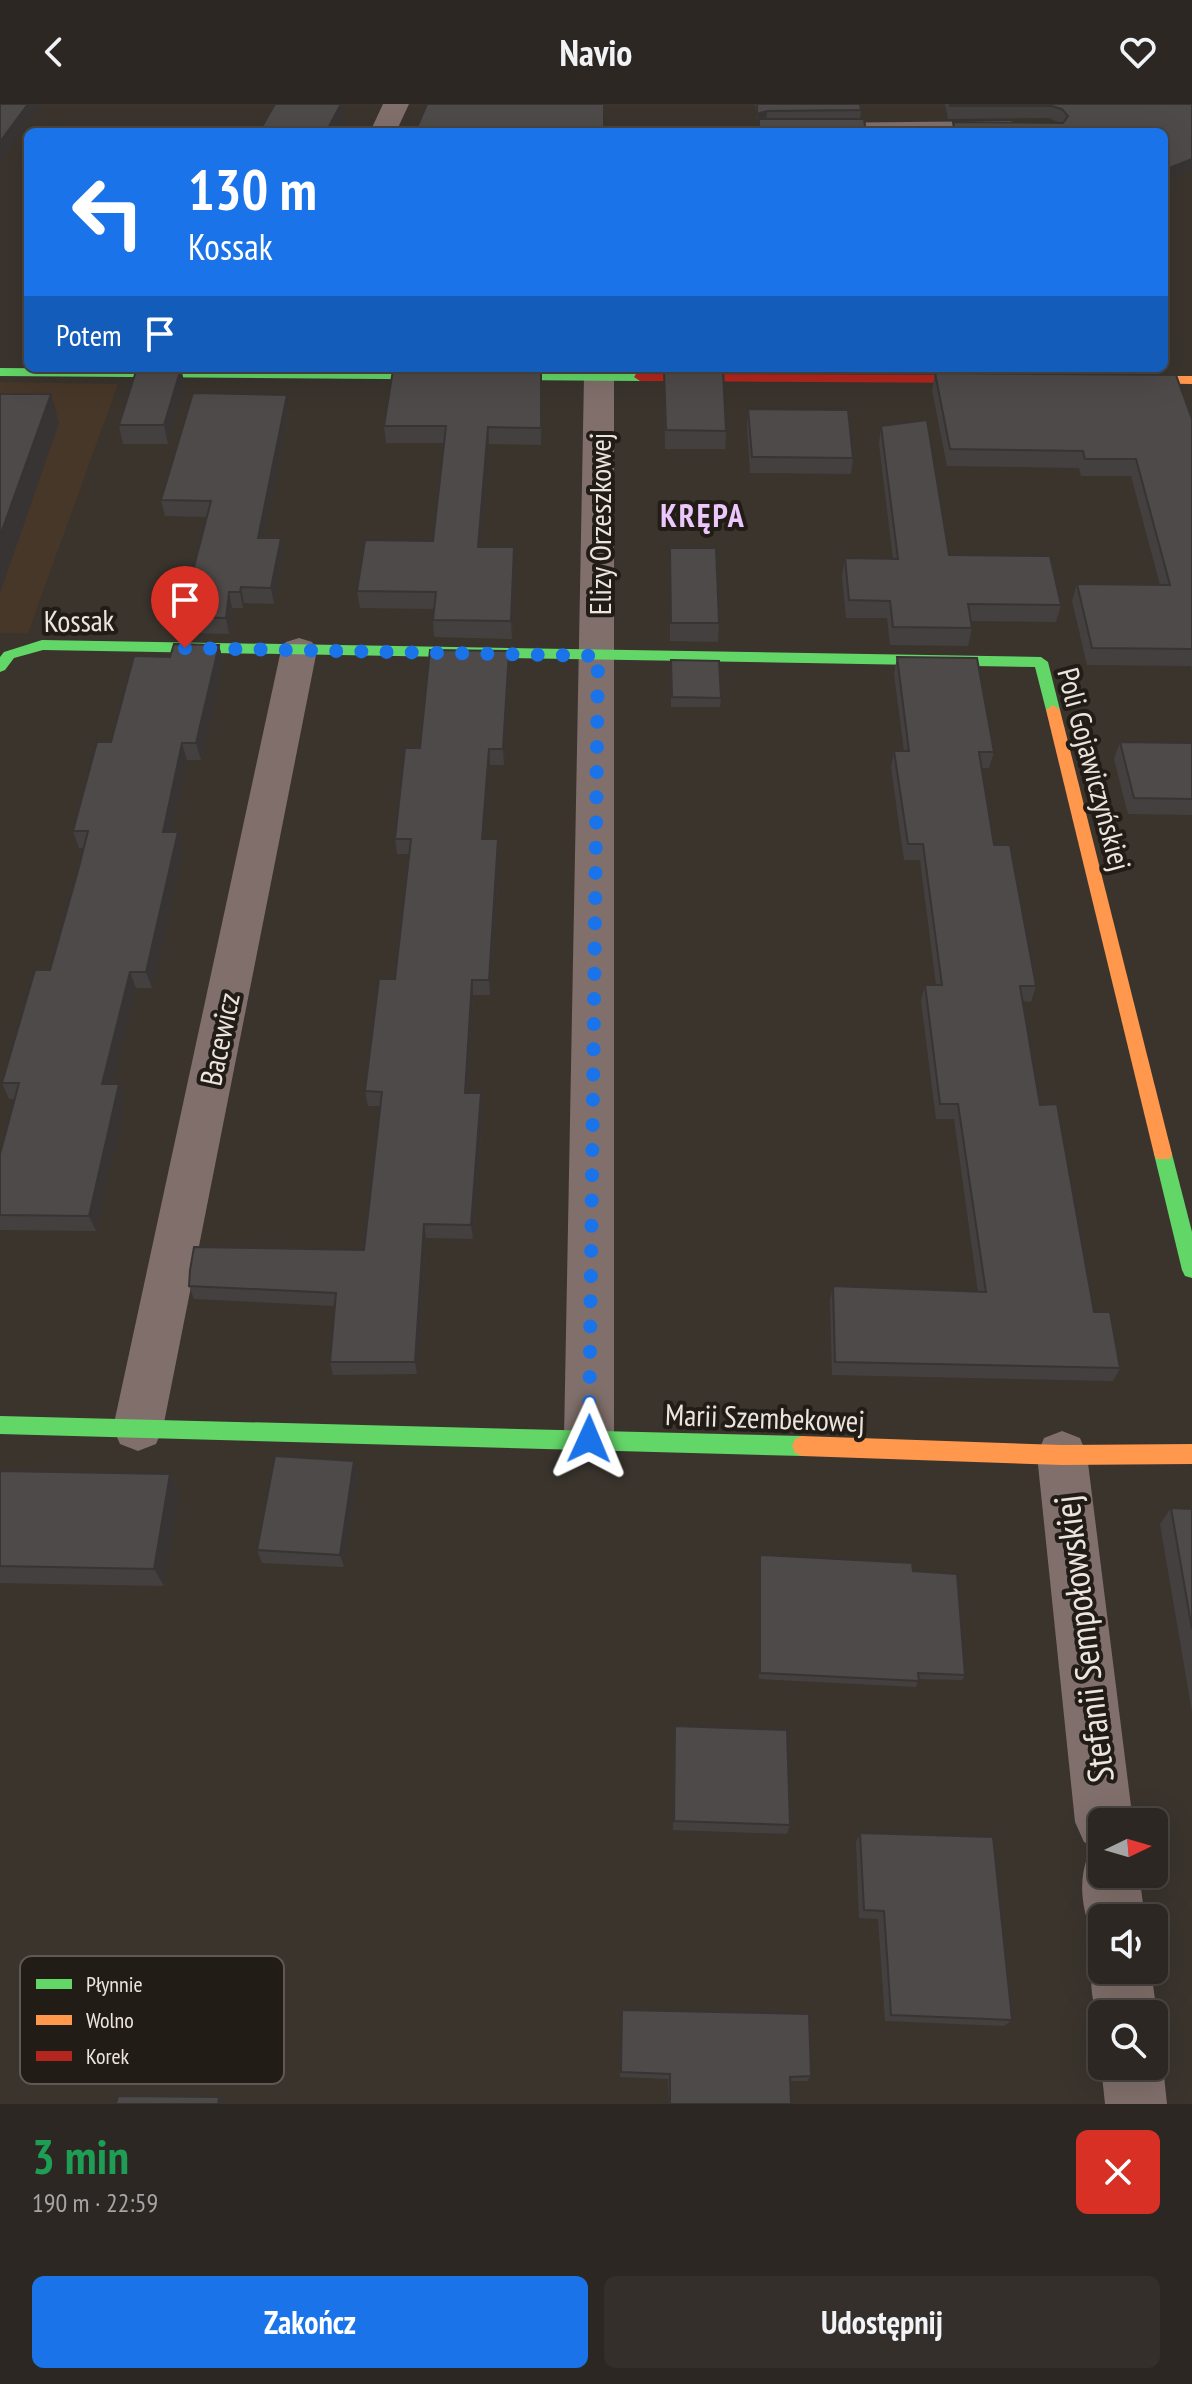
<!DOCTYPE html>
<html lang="pl">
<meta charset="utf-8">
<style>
body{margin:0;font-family:"PT Sans Narrow",sans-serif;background:#342f2a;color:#f1f3f6;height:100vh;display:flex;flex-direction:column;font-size:30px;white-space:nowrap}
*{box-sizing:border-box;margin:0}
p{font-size:26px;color:#a6a5a5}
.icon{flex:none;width:44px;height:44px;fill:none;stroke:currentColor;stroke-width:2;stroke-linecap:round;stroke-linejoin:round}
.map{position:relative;height:2000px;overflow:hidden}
.sheet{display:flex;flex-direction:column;background:#2c2722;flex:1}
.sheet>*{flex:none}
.banner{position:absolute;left:24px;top:24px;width:1144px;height:244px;border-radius:12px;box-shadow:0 8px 32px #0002,0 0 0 2px #484440;background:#1a73e8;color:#fff;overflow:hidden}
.needle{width:52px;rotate:85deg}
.fabs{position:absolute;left:1088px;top:1704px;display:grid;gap:16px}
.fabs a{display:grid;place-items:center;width:80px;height:80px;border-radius:12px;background:#2c2722;box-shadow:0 8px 32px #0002,0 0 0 2px #484440;font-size:40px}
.pin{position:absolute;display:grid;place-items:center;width:68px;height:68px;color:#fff;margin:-82px -34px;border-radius:50% 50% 50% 0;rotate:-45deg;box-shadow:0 0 8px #0007}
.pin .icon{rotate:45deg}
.me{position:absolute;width:88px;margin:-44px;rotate:1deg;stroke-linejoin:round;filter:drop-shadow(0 0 6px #0008)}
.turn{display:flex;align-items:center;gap:28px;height:168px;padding:0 32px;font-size:36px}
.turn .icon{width:104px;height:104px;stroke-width:2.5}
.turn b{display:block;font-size:56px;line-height:68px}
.then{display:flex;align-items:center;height:76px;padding:0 32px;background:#0003;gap:16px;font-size:30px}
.round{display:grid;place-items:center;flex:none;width:84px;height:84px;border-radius:12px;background:#342f2a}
.summary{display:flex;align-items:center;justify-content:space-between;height:136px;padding:0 32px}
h1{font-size:48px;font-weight:700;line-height:60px;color:#1e9e55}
.action{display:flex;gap:16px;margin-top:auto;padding:16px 32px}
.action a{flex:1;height:92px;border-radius:12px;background:#1a73e8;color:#fff;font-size:32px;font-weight:700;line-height:92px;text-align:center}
.action a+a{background:#342f2a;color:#f1f3f6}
header{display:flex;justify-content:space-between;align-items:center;height:104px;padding:0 32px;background:#2c2722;font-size:36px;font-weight:700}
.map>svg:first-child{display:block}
</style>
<header><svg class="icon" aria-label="back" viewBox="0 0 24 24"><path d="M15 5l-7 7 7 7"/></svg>Navio<svg class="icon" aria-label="heart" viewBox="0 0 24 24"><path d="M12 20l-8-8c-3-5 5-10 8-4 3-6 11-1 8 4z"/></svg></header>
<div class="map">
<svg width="1192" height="2000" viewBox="0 0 1192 2000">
<rect width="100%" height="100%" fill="#3a342d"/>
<!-- built -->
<polygon fill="#473729" points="0,278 118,280 28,529 0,529"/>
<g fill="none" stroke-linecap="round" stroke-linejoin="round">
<!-- street -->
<g fill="#806f6b" fill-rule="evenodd">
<polygon points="383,0 409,0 396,28 370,28"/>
<polygon points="1010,17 1019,20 1023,25 1021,28 794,27 798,22 807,19"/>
<polygon points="599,264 610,267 614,273 614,1335 607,1351 589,1358 571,1351 564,1335 584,273 588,267"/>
<polygon points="299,534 312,538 317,546 163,1324 156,1340 138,1347 120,1340 113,1324 281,546 286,538"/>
<path d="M1062 1327 1080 1334 1087 1351 1133 1718H1102V1770H1139L1145 1814H1102V1838L1094 1835C1082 1806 1077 1778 1089 1749L1100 1745 1084 1738 1075 1718 1037 1351 1044 1334Z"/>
<path d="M1102 1844V1866H1151L1157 1910 1154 1916V1910H1102V1926C1092 1901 1084 1865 1102 1844Z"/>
<polygon points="1154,1940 1163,1962 1167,2000 1105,2000 1101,1962 1102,1959 1102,1962 1154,1962"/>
</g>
<!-- fast -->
<g fill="#63d668" fill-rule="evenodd">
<polygon points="0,264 640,269 646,273 640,277 0,272"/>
<polygon points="42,536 1041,553 1048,558 1060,606 1053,611 1046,606 1035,563 43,546 14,554 5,566 0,568 0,553 4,548"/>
<polygon points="1163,1042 1170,1045 1172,1050 1192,1128 1192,1174 1185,1172 1182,1166 1154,1050 1156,1045"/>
<polygon points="0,1312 802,1332 809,1335 812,1342 809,1349 802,1352 0,1330"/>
</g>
<!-- slow -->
<g fill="#ff974d" fill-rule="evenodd">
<polygon points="1118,272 1192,272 1192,280 1114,279 1114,273"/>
<polygon points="1053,601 1060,606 1172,1050 1170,1055 1156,1055 1154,1050 1046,606"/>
<polygon points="802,1332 1062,1341 1192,1340 1192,1360 1062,1361 802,1352 795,1349 792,1342 795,1335"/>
</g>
<!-- jam -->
<polygon fill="#b3261e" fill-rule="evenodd" points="636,270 994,271 1000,275 994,279 640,277 634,273"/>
</g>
<!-- wall -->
<g fill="#43403f">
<polygon points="755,0 860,0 861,6 860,15 866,28 758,28 758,18 757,19"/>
<polygon points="945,0 1192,0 1192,66 1164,78 1164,28 952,28 953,18 1060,19 1049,14 948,15"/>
<polygon points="664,266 726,327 725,345 665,345"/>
<polygon points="935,269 1192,315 1192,567 1191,562 1087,561 1072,497 1077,480 1160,481 1131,372 1081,372 1079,364 947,362 932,286"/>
<polygon points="185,281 168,340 123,340 119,321"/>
<polygon points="542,284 541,341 489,340 480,443 515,460 512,535 434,533 433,516 434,505 360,504 357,487 433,437 444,339 386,339 384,322"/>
<polygon points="748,305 853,354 851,370 750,369 747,322"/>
<polygon points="289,307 264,434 281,434 284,450 274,500 244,499 243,504 232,504 229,530 185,529 181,513 207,413 165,412 161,396"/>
<polygon points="881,322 949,451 1061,501 1056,518 971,517 972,524 968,542 890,541 887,514 846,514 842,472 845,454 893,455 879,340"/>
<polygon points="670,444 719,519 718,538 670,537"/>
<polygon points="219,541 223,558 201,656 187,656 171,728 183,745 152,884 136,884 112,980 119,980 125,996 96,1127 0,1126 0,1050 15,995 9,995 2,979 50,866 84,744 79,744 73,727 111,638 170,553"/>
<polygon points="897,553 994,648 989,664 982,664 994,741 1036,882 1031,898 1022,897 1040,1001 1094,1208 1120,1264 1113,1277 832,1271 830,1196 833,1182 978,1188 954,1015 936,1015 921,897 925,881 936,881 920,756 904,756 891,663 894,647 904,647 894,570"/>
<polygon points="671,556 721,594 720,603 671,603"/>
<polygon points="510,563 504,661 490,661 484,735 498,735 499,751 490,891 473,891 467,989 481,989 483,1003 473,1135 426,1134 417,1270 333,1271 330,1258 335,1202 194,1195 189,1182 364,1146 381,1002 368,1002 365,987 395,875 409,750 397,750 395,735 420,644"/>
<polygon points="1120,638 1192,639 1192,711 1128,710 1114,655"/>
<polygon points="354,1357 358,1370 344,1463 262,1459 257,1446"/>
<polygon points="0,1367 170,1370 180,1389 164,1482 0,1479"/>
<polygon points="1171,1404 1192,1405 1192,1608 1160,1420"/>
<polygon points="760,1451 913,1467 965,1571 962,1576 918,1575 916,1583 759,1575 759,1457"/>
<polygon points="675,1622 790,1721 787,1730 673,1726 674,1632"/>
<polygon points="860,1729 1012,1916 1004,1922 885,1917 878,1815 859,1814 856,1738"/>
<polygon points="622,1906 811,1972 807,1977 790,1977 791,2000 669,2000 668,1975 620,1973"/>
</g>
<!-- shaded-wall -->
<g fill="#373433">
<polygon points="28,0 42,0 0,57 0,38"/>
<polygon points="341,0 344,0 345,9 335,28 326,28"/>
<polygon points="767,7 766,16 757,19 757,10"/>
<polygon points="1192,55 1192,66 1164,78 1166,66"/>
<polygon points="181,264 185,281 168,340 164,321"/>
<polygon points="51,290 59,319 0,489 0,432"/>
<polygon points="287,291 289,307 261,450 258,434"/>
<polygon points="488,323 489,340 479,460 478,443"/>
<polygon points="281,434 284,450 274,500 271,484"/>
<polygon points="514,443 515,460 512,535 511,517"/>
<polygon points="241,483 244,499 243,504 240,488"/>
<polygon points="229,488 232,504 229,530 226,514"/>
<polygon points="219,541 223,558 201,656 196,639"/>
<polygon points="509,547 510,563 504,661 503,645"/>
<polygon points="182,639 187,656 168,745 163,728"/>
<polygon points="489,645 490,661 483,751 482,735"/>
<polygon points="178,728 183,745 152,884 146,868"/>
<polygon points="498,735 499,751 490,891 489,876"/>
<polygon points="130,868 136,884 108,996 102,980"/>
<polygon points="472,876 473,891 466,1003 465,989"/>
<polygon points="119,980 125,996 96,1127 89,1112"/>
<polygon points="481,989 483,1003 473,1135 471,1121"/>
<polygon points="424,1120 426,1134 417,1270 415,1258"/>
<polygon points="354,1357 358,1370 344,1463 340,1451"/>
<polygon points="170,1370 180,1389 164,1482 154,1465"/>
<polygon points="219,1993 226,1998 226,2000 218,2000"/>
</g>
<!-- building -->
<g fill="#4e4a49" stroke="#373433" stroke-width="2">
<polygon points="0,0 28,0 0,38"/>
<polygon points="275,0 341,0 326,28 259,28"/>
<polygon points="427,0 604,0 604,28 415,28"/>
<polygon points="757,0 860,0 861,6 767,7 757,10"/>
<polygon points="950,0 1192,0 1192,55 1164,66 1164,28 955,28 953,18 1063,19 1068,12 1062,5 1052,2 950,2"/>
<polygon points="759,15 864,15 866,28 759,28"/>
<polygon points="137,264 181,264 164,321 119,321"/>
<polygon points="393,266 541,266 541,324 488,323 478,443 514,443 511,517 433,516 436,488 357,487 365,436 433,437 446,322 384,322"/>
<polygon points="664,266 723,267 726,327 666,326"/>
<polygon points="935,269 1176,271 1192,315 1192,545 1092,544 1077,480 1170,481 1136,355 1085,355 1083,347 950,345"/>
<polygon points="193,289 287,291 258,434 281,434 271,484 241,483 240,488 229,488 226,514 181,513 211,397 161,396"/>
<polygon points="0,290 51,290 0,432"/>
<polygon points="748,305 848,306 853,354 752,353"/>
<polygon points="927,316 949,451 1050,452 1061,501 968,500 972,524 893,523 890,497 849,496 845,454 898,455 881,322"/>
<polygon points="670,444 716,444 719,519 671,519"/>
<polygon points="174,540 219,541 196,639 182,639 163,728 178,728 146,868 130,868 102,980 119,980 89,1112 0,1111 0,1050 19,979 2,979 35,866 50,866 79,763 88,727 73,727 97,638 111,638 134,552 170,553"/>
<polygon points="430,546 509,547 503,645 489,645 482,735 498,735 489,876 472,876 465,989 481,989 471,1121 424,1120 415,1258 330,1258 336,1189 189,1182 190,1166 194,1143 364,1146 382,988 365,987 379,875 395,875 411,735 395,735 405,644 420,644"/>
<polygon points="897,553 977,554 994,648 979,648 994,741 1010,741 1036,882 1020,882 1040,1001 1057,1000 1094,1208 1110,1208 1120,1264 835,1258 833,1182 986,1188 958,1000 940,1000 925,881 942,881 923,740 908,740 894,647 909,647"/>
<polygon points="671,556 719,557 721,594 672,593"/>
<polygon points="1120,638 1192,639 1192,695 1134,694"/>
<polygon points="275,1352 354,1357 340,1451 257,1446"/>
<polygon points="0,1367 170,1370 154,1465 0,1462"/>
<polygon points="1171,1404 1192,1405 1192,1525"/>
<polygon points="760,1451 912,1459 913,1467 957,1470 965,1571 918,1569 919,1577 760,1569"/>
<polygon points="675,1622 787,1626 790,1721 674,1717"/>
<polygon points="860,1729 993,1733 1012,1916 891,1911 884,1807 864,1806"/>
<polygon points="622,1906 809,1910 811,1972 790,1973 791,2000 670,2000 670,1970 621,1968"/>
<polygon points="118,1992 219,1993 218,2000 116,2000"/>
</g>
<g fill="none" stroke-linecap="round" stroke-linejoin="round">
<!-- route -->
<polyline stroke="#1a73e8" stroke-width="14" stroke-dasharray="0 25.2" points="185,544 598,552 589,1335"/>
</g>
<g text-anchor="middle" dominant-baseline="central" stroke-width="8" stroke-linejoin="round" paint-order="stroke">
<!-- street labels -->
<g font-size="30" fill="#ece5de" stroke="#221c17">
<text transform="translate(599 420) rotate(-90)">Elizy Orzeszkowej</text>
<text transform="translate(79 516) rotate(-1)">Kossak</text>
<text transform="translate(1095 665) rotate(75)">Poli Gojawiczyńskiej</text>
<text transform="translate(219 935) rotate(-78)">Bacewicz</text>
<text transform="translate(765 1313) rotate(2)">Marii Szembekowej</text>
</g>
<!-- far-district labels -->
<g font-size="32" font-weight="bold" letter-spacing="2" fill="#ebc7fb" stroke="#221c17">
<text x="703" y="411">KRĘPA</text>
</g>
<!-- near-street labels -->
<g font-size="36" fill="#ece5de" stroke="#221c17">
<text transform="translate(1083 1535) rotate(-97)">Stefanii Sempołowskiej</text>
</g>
</g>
<!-- legend -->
<rect x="20" y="1852" width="264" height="128" rx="12" fill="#221c17" stroke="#5f5853" stroke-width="2"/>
<rect x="36" y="1875" width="36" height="10" fill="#63d668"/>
<rect x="36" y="1911" width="36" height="10" fill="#ff974d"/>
<rect x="36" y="1947" width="36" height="10" fill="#b3261e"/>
<g font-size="22" fill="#ece5de">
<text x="86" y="1888">Płynnie</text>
<text x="86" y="1924">Wolno</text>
<text x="86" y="1960">Korek</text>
</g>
</svg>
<div class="fabs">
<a><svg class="needle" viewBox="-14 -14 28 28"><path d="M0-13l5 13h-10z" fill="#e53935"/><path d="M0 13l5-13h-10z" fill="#a6a5a5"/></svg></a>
<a><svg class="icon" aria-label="sound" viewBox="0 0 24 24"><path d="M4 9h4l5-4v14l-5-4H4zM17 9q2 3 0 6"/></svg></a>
<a><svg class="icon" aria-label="search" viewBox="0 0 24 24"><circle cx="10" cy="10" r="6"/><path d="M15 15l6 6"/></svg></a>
</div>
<div class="pin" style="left:185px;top:544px;background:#d93025"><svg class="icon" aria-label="arrive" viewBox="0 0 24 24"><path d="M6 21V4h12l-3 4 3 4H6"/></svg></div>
<svg class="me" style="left:589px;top:1335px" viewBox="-20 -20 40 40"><path d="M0-17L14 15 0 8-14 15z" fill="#1a73e8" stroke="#fff" stroke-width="4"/></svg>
<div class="banner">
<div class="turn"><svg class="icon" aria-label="left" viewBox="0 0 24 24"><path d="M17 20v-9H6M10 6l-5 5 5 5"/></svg><div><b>130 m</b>Kossak</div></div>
<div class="then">Potem<svg class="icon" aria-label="arrive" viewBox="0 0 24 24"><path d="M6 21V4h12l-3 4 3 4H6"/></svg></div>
</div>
</div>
<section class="sheet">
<div class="summary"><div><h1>3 min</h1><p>190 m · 22:59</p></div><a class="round" style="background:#d93025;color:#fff"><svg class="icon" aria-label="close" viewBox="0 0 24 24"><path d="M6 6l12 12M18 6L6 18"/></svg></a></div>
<div class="action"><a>Zakończ</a><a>Udostępnij</a></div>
</section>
